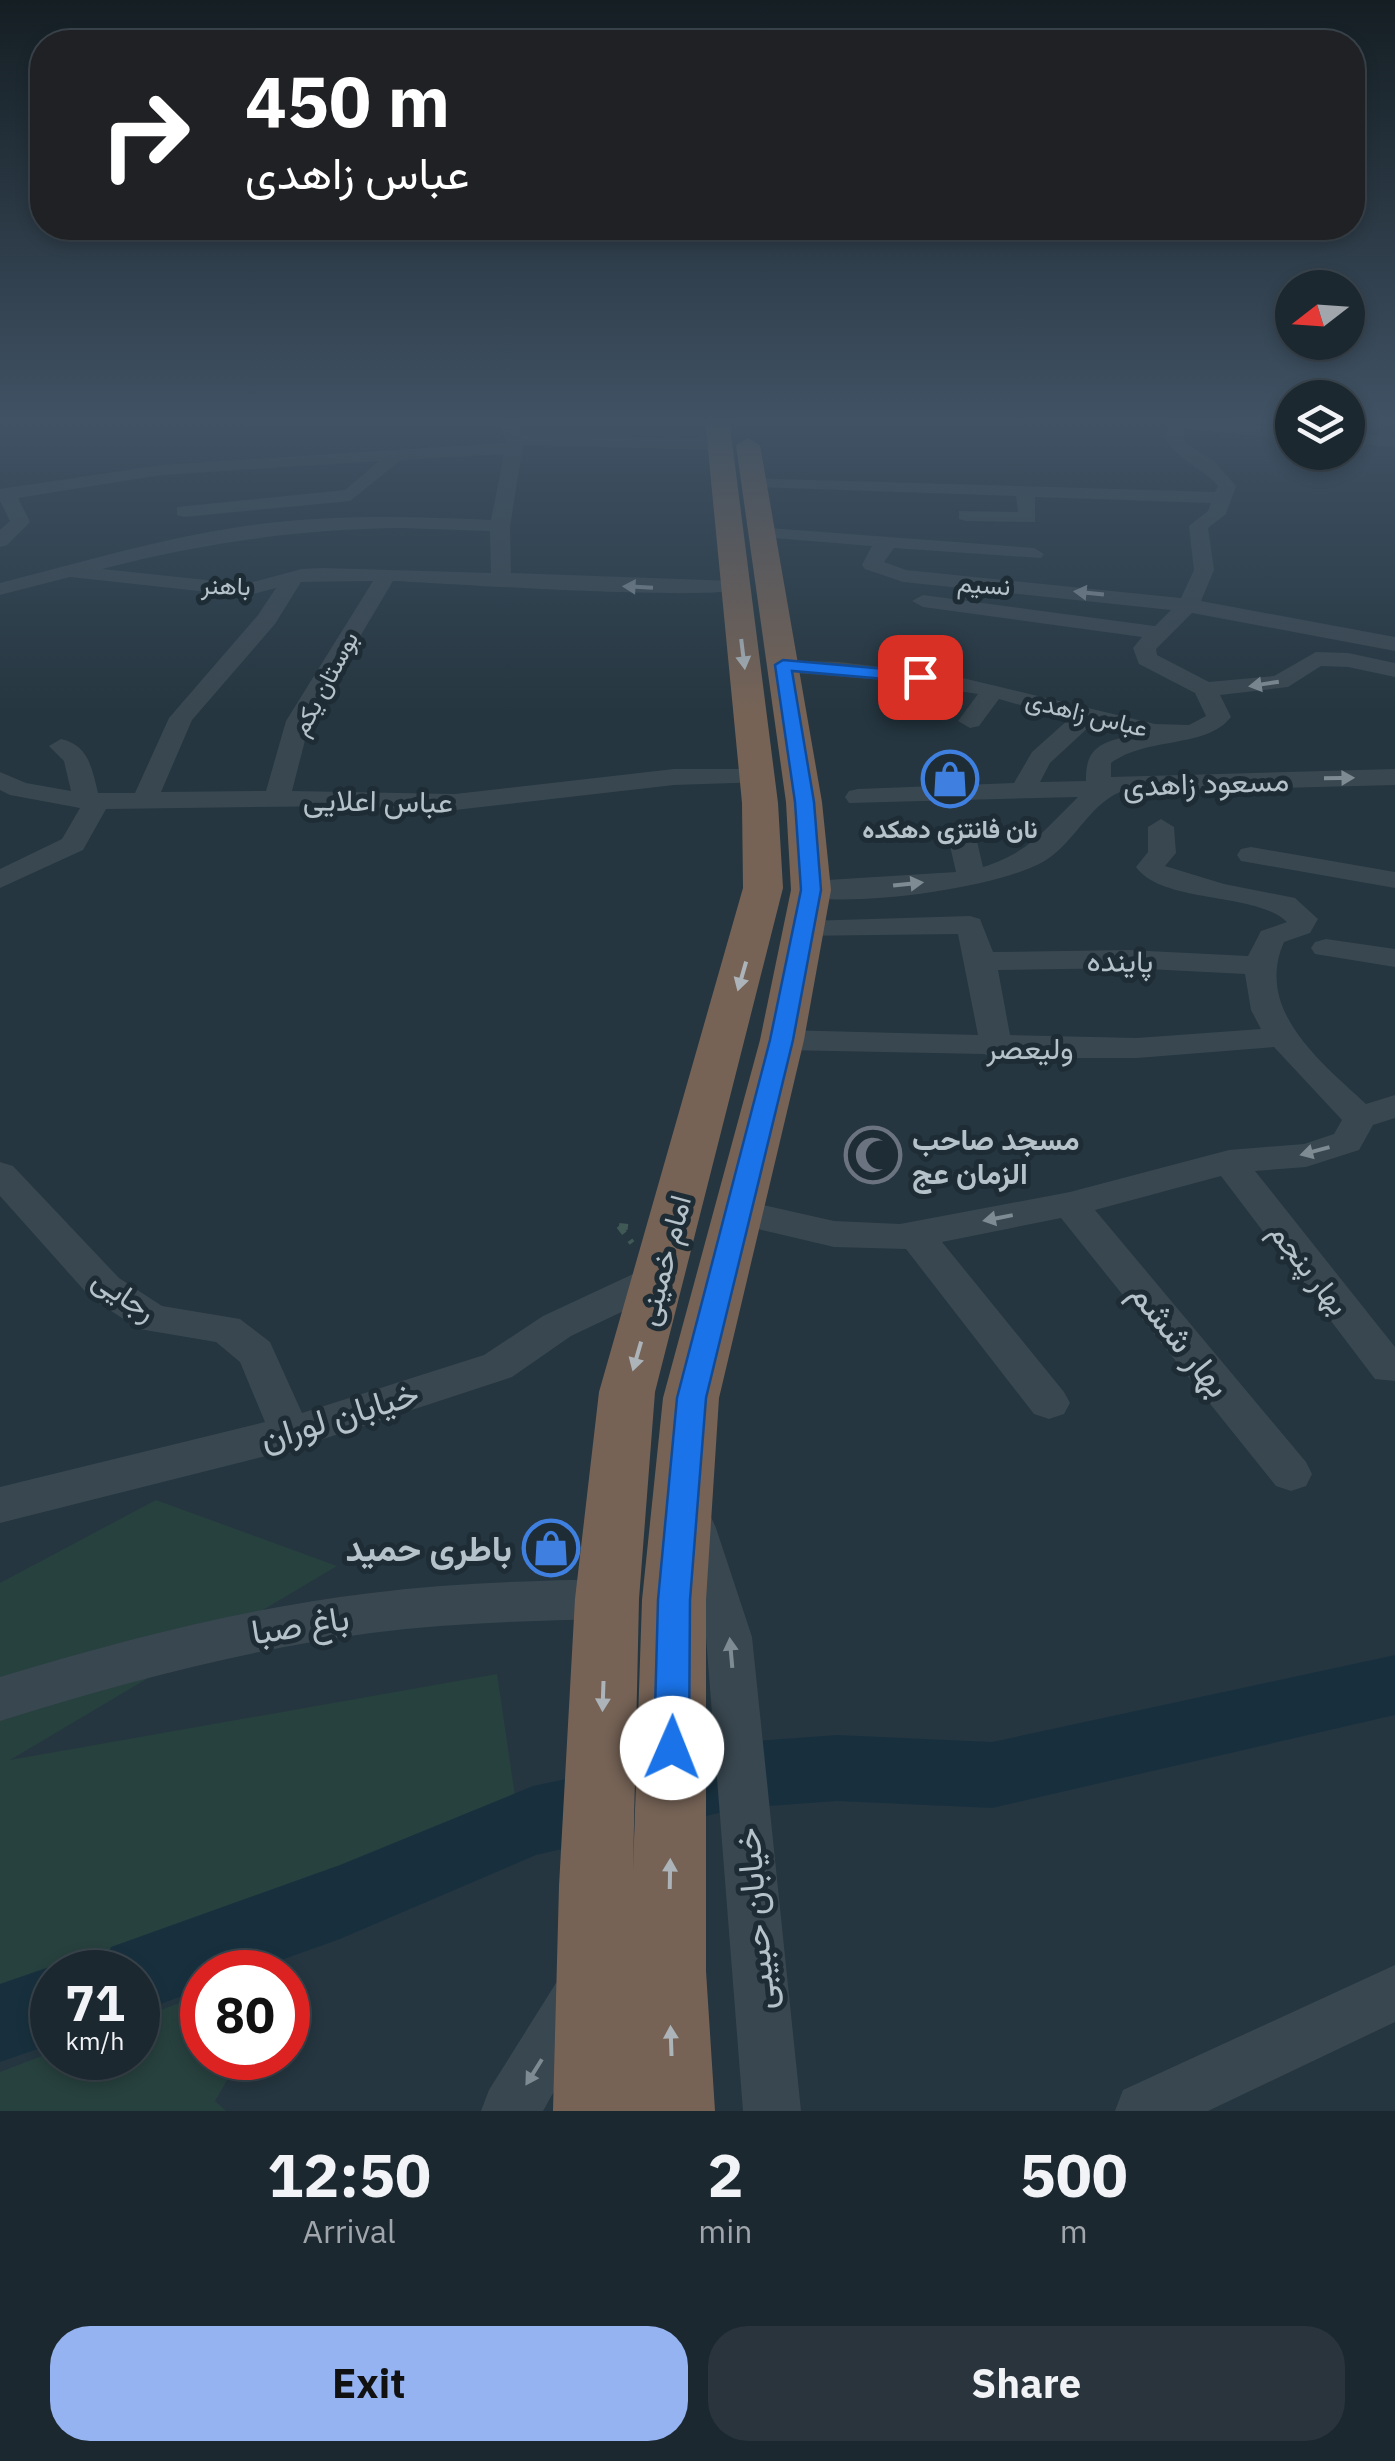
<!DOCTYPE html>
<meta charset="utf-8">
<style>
body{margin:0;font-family:"IBM Plex Sans",Vazirmatn,sans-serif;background:#29343c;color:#f1f3f6;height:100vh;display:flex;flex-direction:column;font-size:38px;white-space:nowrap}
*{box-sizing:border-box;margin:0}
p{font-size:32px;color:#a0a6ab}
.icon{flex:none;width:55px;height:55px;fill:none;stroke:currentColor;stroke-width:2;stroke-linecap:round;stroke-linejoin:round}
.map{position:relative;height:2111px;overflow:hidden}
.sheet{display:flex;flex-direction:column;background:#1c2830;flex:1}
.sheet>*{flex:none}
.banner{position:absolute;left:30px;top:30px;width:1335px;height:210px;border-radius:40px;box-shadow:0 5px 15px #0003,0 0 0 2px #3a444c;background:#202124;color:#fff;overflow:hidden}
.needle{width:65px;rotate:253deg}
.fabs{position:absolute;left:1275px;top:270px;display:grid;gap:20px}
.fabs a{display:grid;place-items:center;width:90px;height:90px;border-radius:50%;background:#1c2830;box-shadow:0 5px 15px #0003,0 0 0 2px #3a444c;font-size:50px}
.speed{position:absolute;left:30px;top:1950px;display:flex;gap:20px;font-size:50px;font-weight:700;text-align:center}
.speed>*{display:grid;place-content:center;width:130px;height:130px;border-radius:50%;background:#1c2830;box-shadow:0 5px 15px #0003,0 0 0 2px #3a444c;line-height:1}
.speed small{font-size:25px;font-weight:400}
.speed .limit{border:15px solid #d22;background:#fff;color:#111}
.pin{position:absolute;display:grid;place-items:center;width:85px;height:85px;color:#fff;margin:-42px;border-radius:20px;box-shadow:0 5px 15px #0006}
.me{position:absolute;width:110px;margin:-55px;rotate:1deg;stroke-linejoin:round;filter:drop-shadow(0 0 8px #0008)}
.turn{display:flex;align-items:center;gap:35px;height:210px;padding:0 50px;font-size:45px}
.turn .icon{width:130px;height:130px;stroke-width:2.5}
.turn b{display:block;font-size:70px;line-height:85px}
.eta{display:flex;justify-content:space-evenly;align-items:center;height:170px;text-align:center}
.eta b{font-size:60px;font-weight:700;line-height:70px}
.cta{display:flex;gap:20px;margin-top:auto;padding:20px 50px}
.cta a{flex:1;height:115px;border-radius:40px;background:#95b2f1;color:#111;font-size:40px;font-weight:700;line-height:115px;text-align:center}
.cta a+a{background:#29343c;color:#f1f3f6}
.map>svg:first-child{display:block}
</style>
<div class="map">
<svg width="1395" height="2111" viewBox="0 0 1395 2111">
<rect width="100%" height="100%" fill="#253640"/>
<!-- green -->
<g fill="#27413e">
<polygon points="156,1500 337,1566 10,1760 497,1674 523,1850 138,1995 138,1972 52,1972 52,2027 0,2046 0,1583"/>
<polygon points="202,1994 202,2058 240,2058 215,2101 226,2111 0,2111 0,2072 52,2052 52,2058 138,2058 138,2019"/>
</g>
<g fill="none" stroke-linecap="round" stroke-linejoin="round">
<!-- river -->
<g fill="#18303e" fill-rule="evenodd">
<polygon points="1395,1655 1395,1715 992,1808 837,1801 741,1808 536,1855 340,1939 248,1972 202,1972 202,1989 138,2012 138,1972 100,1972 111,1947 340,1865 533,1786 741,1742 837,1735 992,1742"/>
<polygon points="52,1966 67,1972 52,1972 52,2044 0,2062 0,1984"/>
</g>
<!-- path -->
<g stroke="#405955" stroke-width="6" stroke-dasharray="9 9" stroke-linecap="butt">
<polyline points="619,1226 636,1228"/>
<polyline points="619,1226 632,1243"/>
</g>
<!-- minor -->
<g fill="#394750" fill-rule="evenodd">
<path d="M499 418H515L522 435 720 440 729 445 720 450 523 445 510 526 511 573 736 581 746 587C729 603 439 583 393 581L310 721 292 791 455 794 674 769H758L767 772 771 777 767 782 674 785 455 810 342 806 106 809 83 850 0 888V869L62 839 80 808 10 795 0 790V772L26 783 71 791 64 761 49 746 61 739C89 745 92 769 98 793H135L169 718 258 615 276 588 245 596 70 577 0 595V583C79 563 158 539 239 527 322 514 407 516 491 520L504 454 401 460 350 501 184 517 177 515V507L345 490 379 461 161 475 18 498 30 522 7 545 0 547V530L10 521 0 501V489L161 465 506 443ZM402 528 490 531 491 573 323 568 302 569 245 584 102 569C202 543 299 529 402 528ZM373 581 286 721 266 791 161 792 192 720 275 624 301 582Z"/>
<path d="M1198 418 1292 429V439L1183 429 1185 443 1215 462 1236 486 1226 514 1208 528 1214 570 1201 601 1395 637V651L1192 613 1156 649 1157 655 1209 682 1274 676 1316 652 1348 653 1395 663V677L1348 667 1321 666 1288 687 1220 695 1231 717C1206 749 1148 736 1111 763V777L1395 769V785L1120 792C1088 806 1075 842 1046 860 1002 888 851 908 801 896L797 890 801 884 811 881 956 872 948 837 962 829 976 837 983 867C1030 852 1044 830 1078 797L849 803 845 797 849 791 858 789 1014 783 1032 752 1069 719 999 699 979 726 970 728 958 721 978 694 894 681 783 672 772 665 775 660 839 662 950 675 1155 724 1189 725 1206 716 1195 693 1139 664 1133 648 1142 637 923 607 912 601 923 595 1155 626 1171 610 903 582 865 569 862 565 872 546 762 537 752 531 755 527 1034 548 1044 554 1041 558 894 548 884 562 906 570 1181 598 1194 570 1189 526 1208 511 1211 503 1035 497V522L966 521 959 519V511L1018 512 1016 496 754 487 745 482 748 478 1215 492 1218 486C1202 467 1175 459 1165 437L1171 419ZM1091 725 1133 735C1103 742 1085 746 1086 781L1040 782 1050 763Z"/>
<polygon points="1348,433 1395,437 1395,447 1348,443"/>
<path d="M1161 819 1174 827 1176 853 1165 866 1224 884 1295 898 1318 919 1310 933 1284 942C1254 1010 1321 1062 1366 1104L1395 1095V1118L1373 1125 1359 1150 1306 1167 1255 1171 1395 1347V1381L1375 1379 1221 1176 1095 1210 1306 1462 1312 1474 1306 1486 1291 1491 1276 1486 1061 1218 942 1242 1064 1392 1070 1403 1064 1414 1049 1419 1034 1414 906 1249 834 1247 724 1221 719 1212 724 1203 737 1199 834 1221 900 1224 1070 1192 1229 1150 1304 1144 1334 1134 1342 1120 1274 1047 1137 1058H996L984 1054 782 1050 771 1047 766 1040 771 1033 782 1030 978 1035 958 934 795 936 790 930 795 924 805 921 970 916 980 919 993 952 1128 950 1248 956 1261 931 1287 922C1257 892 1162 904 1136 867L1148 852V827ZM1128 968 1245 974 1251 1010 1261 1029 1137 1038 1010 1035 998 970Z"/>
<polygon points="1251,847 1395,872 1395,888 1241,861 1237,855 1241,849"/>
<polygon points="1326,939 1395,949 1395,967 1315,954 1311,948 1315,942"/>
<polygon points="0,1162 13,1166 119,1278 162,1306 240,1319 270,1342 302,1413 484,1355 543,1316 646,1268 659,1264 672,1268 678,1278 672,1288 571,1336 512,1377 290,1450 0,1523 0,1487 265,1422 240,1362 216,1342 139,1329 91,1298 0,1196"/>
<polygon points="694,1509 710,1515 716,1528 752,1637 801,2111 743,2111 706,1637 672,1528 678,1515"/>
<path d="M607 1579 623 1585 630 1599 623 1613 607 1619C528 1621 449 1623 371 1633 244 1650 121 1683 0 1721V1677C122 1640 245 1608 371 1593 450 1583 528 1581 607 1579Z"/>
<polygon points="1395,1965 1395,2022 1208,2111 1115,2111 1123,2090"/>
<polygon points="576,1975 596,1983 604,2003 543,2111 481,2111 489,2090 556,1983"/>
</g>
<!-- highway -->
<polygon fill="#766356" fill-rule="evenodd" points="705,418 729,418 778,803 783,888 655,1392 639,1599 633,1871 642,1600 663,1398 760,1040 791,890 786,802 736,445 748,438 760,445 822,802 831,890 804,1040 719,1398 706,1600 706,1971 715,2111 553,2111 559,1886 575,1599 599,1392 743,888 742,803"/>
</g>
<!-- one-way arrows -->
<defs><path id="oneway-solid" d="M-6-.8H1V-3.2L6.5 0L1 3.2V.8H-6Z" transform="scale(2.5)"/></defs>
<g fill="#7e8b93">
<use href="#oneway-solid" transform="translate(638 587) rotate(-177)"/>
<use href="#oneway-solid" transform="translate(1089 593) rotate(-174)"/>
<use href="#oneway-solid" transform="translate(1264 684) rotate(171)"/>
<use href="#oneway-solid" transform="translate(1339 778) rotate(-1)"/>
<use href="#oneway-solid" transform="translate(908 884) rotate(-6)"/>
<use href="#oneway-solid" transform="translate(1315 1151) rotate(165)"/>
<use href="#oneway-solid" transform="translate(998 1218) rotate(169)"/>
<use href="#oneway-solid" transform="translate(731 1653) rotate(-95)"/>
<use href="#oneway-solid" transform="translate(534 2072) rotate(122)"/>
</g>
<g fill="#acb4b9">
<use href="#oneway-solid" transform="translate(743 654) rotate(83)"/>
<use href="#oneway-solid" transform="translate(742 976) rotate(106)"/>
<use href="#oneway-solid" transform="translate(637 1356) rotate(106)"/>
<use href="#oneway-solid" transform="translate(603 1696) rotate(92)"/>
<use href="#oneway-solid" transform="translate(670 1874) rotate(-89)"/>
<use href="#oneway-solid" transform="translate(671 2041) rotate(-92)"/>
</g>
<!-- sky -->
<linearGradient id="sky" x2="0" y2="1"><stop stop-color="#141e23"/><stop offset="0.59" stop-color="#405264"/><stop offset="1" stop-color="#405264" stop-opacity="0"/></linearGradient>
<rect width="1395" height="714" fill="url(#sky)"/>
<!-- route -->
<polygon fill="#1a73e8" stroke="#114b97" stroke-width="2.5" points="783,660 920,672 928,677 920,682 792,671 814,802 821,890 793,1040 706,1398 690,1600 689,1748 684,1760 672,1765 659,1760 654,1748 658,1600 677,1398 770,1040 801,890 795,802 775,665"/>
<!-- icons -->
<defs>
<g id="shop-ring" transform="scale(2.875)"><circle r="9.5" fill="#1e2c35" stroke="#3f7fe0" stroke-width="1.5"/><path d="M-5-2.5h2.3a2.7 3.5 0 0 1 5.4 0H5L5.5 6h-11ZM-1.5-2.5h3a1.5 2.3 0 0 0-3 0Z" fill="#3f7fe0"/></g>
<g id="mosque-ring" transform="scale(2.875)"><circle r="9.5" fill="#1e2c35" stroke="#6b7280" stroke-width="1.5"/><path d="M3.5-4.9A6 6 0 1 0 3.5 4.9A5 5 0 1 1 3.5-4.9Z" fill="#6b7280"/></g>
</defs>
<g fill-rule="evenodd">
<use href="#shop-ring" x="950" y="779"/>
<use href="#mosque-ring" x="873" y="1155"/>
<use href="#shop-ring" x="551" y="1548"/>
</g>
<g text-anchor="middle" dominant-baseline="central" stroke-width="10" stroke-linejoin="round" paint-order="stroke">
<!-- far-street labels -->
<g font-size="25" fill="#b6c2ca" stroke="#1e2c35">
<text transform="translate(984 584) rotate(4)">نسیم</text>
<text transform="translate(226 585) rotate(2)">باهنر</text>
<text transform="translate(324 683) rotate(-62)">بوستان یکم</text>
<text transform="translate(1087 713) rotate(14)">عباس زاهدی</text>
</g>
<!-- far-poi labels -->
<g font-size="25" font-weight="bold" fill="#b6c2ca" stroke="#1e2c35">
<text x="950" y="828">نان فانتزی دهکده</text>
</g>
<!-- street labels -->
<g font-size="30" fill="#b6c2ca" stroke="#1e2c35">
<text transform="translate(1206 782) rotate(-2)">مسعود زاهدی</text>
<text transform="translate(378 800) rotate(1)">عباس اعلایی</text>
<text transform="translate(1120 960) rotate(1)">پاینده</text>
<text x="1030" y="1047">ولیعصر</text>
<text transform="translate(663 1260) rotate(-75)">امام خمینی</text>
<text transform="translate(1310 1268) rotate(52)">بهار پنجم</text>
<text transform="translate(125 1294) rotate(34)">رجایی</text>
</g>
<!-- poi labels -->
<g font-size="30" font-weight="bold" fill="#b6c2ca" stroke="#1e2c35" text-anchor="start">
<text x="912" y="1138">مسجد صاحب<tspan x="912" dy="34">الزمان عج</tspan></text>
</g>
<!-- near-street labels -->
<g font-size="35" fill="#b6c2ca" stroke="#1e2c35">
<text transform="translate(1181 1339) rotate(51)">بهار ششم</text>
<text transform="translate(339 1415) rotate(-17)">خیابان لوران</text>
<text transform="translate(300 1624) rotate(-9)">باغ صبا</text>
<text transform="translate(754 1919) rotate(-95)">خیابان حبیبی</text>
</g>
<!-- near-poi labels -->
<g font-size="35" font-weight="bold" fill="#b6c2ca" stroke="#1e2c35" text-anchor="end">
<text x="512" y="1548">باطری حمید</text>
</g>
</g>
</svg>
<div class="fabs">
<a><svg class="needle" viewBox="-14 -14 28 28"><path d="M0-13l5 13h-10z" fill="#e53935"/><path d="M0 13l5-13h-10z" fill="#a0a6ab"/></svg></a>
<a><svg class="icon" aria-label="layers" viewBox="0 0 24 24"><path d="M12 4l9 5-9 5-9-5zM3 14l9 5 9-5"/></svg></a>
</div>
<div class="speed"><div>71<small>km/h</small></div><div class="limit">80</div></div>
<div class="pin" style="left:920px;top:677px;background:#d93025"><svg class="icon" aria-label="arrive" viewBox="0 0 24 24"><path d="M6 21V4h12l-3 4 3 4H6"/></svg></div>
<svg class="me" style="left:672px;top:1748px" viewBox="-20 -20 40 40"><circle r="19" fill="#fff"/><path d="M0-13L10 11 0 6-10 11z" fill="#1a73e8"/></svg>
<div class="banner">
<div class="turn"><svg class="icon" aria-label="right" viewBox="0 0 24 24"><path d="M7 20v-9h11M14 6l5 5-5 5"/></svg><div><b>450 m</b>عباس زاهدی</div></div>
</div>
</div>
<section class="sheet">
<div class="eta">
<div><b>12:50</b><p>Arrival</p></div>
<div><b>2</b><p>min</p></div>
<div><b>500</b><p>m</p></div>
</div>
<div class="cta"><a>Exit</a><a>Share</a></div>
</section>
